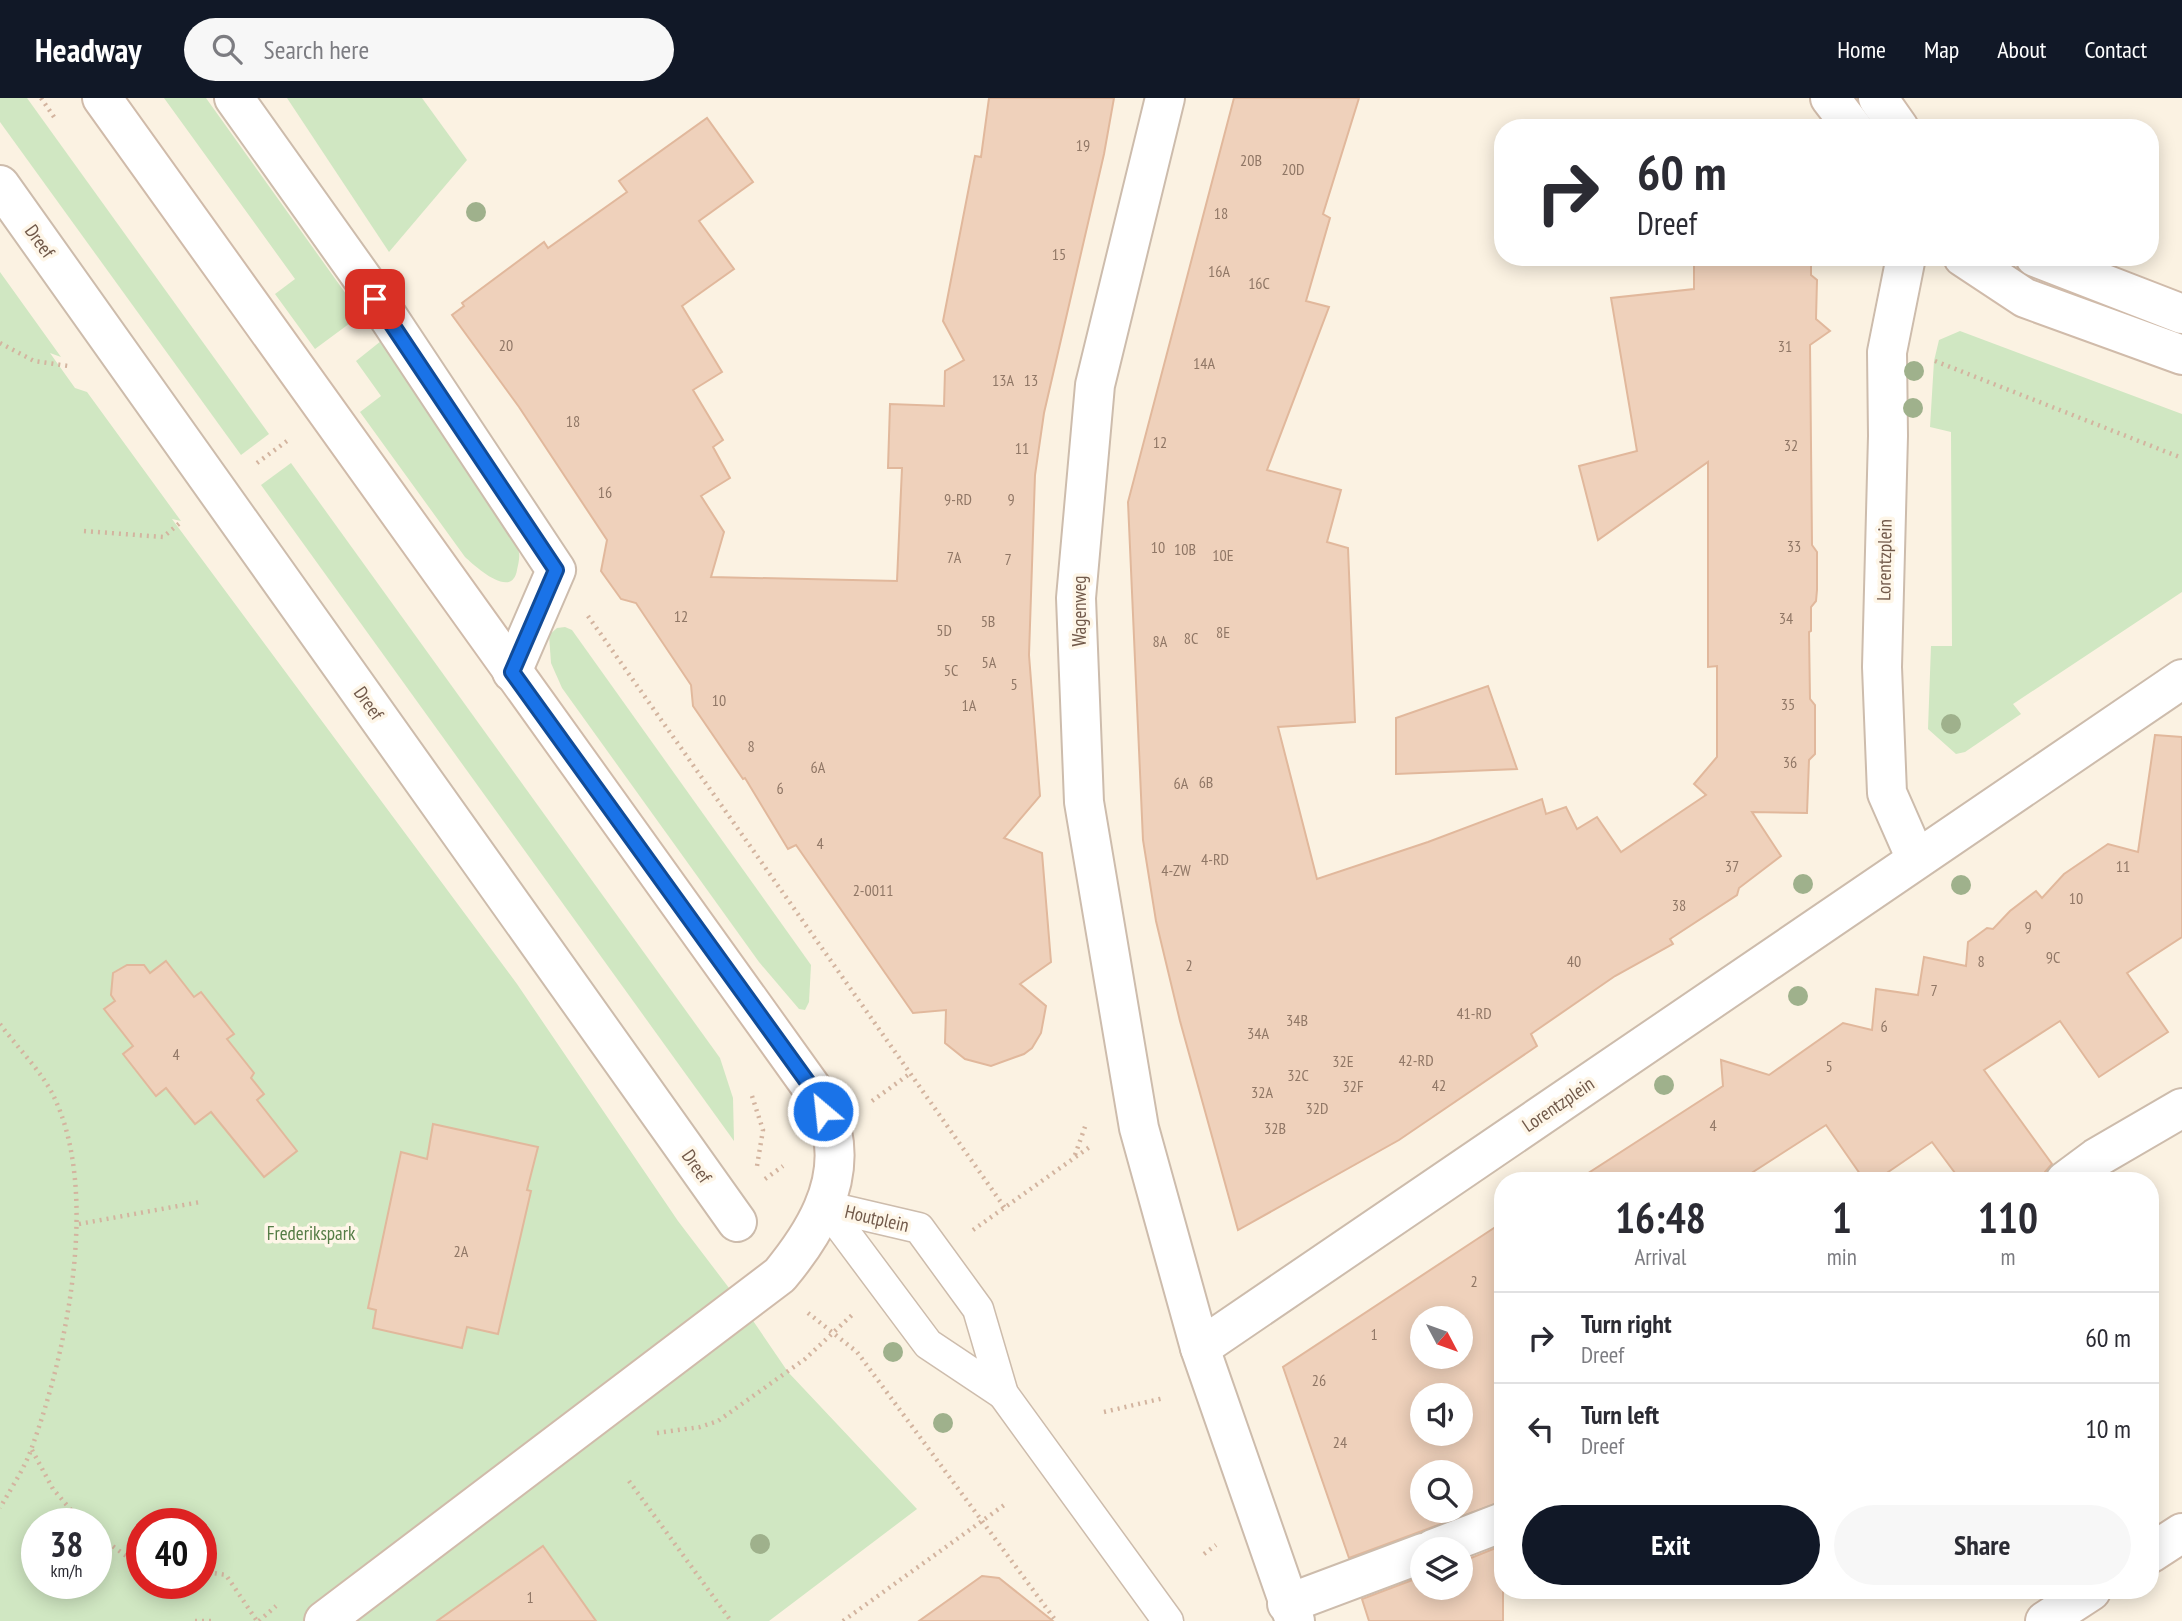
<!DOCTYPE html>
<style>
body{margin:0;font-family:"PT Sans Narrow",sans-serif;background:#f7f7f7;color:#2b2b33;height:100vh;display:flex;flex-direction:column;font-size:26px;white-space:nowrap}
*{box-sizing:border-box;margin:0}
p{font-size:23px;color:#7c7c81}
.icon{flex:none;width:38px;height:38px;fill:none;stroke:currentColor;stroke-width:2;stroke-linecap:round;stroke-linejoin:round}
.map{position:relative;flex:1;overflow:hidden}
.panel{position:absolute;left:1494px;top:1074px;width:665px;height:427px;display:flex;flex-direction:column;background:#fff;border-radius:28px;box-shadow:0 4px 18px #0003}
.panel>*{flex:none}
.banner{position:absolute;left:1494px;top:21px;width:665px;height:147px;border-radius:28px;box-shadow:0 4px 18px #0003;background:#fff;color:#2b2b33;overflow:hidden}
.needle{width:46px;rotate:131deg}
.controls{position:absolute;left:1410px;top:1208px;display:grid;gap:14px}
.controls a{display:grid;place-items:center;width:63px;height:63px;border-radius:50%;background:#fff;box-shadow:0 4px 18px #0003;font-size:35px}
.speed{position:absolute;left:21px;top:1410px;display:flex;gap:14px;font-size:35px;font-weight:700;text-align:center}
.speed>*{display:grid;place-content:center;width:91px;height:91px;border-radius:50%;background:#fff;box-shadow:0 4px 18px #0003;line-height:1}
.speed small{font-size:18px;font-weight:400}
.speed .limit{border:10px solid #d22;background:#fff;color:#111}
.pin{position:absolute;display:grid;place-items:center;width:60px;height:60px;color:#fff;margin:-30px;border-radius:14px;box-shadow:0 4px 10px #0006}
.me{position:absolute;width:77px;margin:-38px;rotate:332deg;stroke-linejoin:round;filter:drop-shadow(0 0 5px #0008)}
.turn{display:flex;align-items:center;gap:24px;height:147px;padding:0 28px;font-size:32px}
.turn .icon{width:91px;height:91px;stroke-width:2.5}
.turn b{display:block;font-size:49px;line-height:60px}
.eta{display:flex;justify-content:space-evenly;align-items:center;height:119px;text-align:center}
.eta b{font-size:42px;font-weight:700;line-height:49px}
.cta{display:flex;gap:14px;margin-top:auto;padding:14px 28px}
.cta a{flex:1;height:80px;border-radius:42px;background:#111827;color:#fff;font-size:28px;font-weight:700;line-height:80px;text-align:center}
.cta a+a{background:#f7f7f7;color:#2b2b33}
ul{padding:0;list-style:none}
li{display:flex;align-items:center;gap:21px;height:91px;padding:0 28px;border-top:2px solid #e1e1e2}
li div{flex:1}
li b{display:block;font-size:26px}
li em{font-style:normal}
header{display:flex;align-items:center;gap:42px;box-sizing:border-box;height:98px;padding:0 35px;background:#111827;color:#fff}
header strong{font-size:33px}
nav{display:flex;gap:38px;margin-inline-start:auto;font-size:24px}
.search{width:490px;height:63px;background:#f7f7f7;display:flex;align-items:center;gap:18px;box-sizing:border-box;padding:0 24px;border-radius:38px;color:#7c7c81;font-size:26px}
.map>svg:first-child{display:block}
</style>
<header>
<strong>Headway</strong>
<div class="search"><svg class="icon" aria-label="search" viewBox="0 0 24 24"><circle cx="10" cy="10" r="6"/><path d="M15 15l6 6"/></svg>Search here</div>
<nav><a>Home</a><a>Map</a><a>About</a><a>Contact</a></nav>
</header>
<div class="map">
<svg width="2182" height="1523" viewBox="0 0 2182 1523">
<rect width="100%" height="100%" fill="#fbf2e2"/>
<!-- green -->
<g fill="#d0e7c2" fill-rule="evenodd">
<polygon points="0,0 27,0 269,336 241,357 0,24"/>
<polygon points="164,0 206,0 361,217 315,251 275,196 295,181"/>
<polygon points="287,0 422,0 467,62 389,154"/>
<path d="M0 174 61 259 50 255 75 290 87 294 181 423 172 421 517 886 678 1123 745 1211 788 1274 917 1411 769 1523H0ZM37 1426H96V1486H37ZM142 1426H201V1486H142Z"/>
<polygon points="1960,233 2182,316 2182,494 2013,606 2021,616 1965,654 1956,656 1928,631 1931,548 1952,548 1951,334 1930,329 1934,263 1939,242"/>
<path d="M381 243 507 424C511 433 518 445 519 455 520 460 518 467 517 472 512 502 476 469 465 459L360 314 381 298 356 263Z"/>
<polygon points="291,365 720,960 733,1000 734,1043 261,387"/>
<polygon points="565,529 572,532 811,867 809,904 805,912 799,911 759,864 562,590 551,565 549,537 557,530"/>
</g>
<!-- building -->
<g fill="#efd1bb" stroke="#e1b89c" stroke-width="2" fill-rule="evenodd">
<polygon points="989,0 1114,0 1104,56 1044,315 1035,377 1029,557 1040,698 1004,740 1042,755 1051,864 1020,886 1046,908 1041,935 1032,950 1024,956 991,968 965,961 945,945 946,912 913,915 796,747 788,751 745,680 743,681 693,608 691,587 636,505 621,501 601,473 607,442 519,309 452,217 464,208 462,205 544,144 548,150 627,94 619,83 707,20 753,84 699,123 734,171 682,208 722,274 693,292 723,342 713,349 730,380 701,398 724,434 711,479 897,483 902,370 888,370 890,306 944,308 945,273 964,262 943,223 975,58 981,59"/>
<polygon points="1234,0 1359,0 1323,116 1330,120 1306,203 1329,209 1267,372 1341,392 1327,444 1348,450 1355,624 1278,629 1317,781 1428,744 1542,701 1546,716 1566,709 1577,731 1597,719 1621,754 1706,697 1694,686 1717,659 1717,568 1708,569 1708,364 1598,442 1579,368 1637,353 1611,200 1694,191 1694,159 1811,159 1811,177 1817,182 1816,221 1830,233 1810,247 1812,447 1817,454 1817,492 1816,503 1811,509 1811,533 1809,534 1810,601 1815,607 1815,656 1809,662 1807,715 1752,714 1781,758 1739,790 1737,797 1670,841 1673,846 1615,878 1531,936 1537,948 1399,1042 1238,1132 1180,923 1156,823 1143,742 1128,404"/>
<polygon points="1488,588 1517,671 1396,676 1396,620"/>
<polygon points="2155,637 2182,639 2182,839 2127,875 2168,934 2099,979 2060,923 1984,972 2052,1066 2045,1074 2044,1083 1961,1083 1932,1044 1875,1083 1865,1083 1826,1027 1739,1083 1576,1083 1723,988 1721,962 1769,977 1843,925 1872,932 1876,891 1918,897 1924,859 1966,868 1968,844 1987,830 1993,831 2010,813 2036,793 2042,800 2064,776 2108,746 2138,754"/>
<polygon points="166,863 194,899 201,894 234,936 227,941 254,975 251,980 264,996 257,1002 297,1053 264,1079 211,1014 195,1026 166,990 156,998 123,956 133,948 104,911 115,903 111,897 113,875 127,867 144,867 150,875"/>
<polygon points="433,1026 538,1049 527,1092 531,1093 498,1236 467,1229 462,1250 373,1230 376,1212 368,1210 401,1054 427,1061"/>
<path d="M1503 1124V1403L1349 1460 1283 1269ZM1423 1220H1461V1258H1423ZM1423 1297H1461V1335H1423ZM1423 1374H1461V1412H1423Z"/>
<polygon points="1503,1447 1503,1523 1369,1523 1362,1501 1423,1478 1423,1489 1461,1489 1461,1464"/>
<polygon points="543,1448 596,1523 437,1523"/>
<polygon points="982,1478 999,1480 1053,1523 919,1523"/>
</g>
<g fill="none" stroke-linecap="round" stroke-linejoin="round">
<!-- lane casing -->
<g stroke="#cdbcac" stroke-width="33">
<g id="lane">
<polyline points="825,1108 919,1130 978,1211 1003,1296 1168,1523"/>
<polyline points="825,1108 928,1246 1003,1296"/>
</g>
</g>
<!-- street casing -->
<g stroke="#cdbcac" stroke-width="42">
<g id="street">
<polyline points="234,0 365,184 556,472 512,574"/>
<polyline points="1165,0 1095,287 1076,500 1084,704 1139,1030 1200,1250 1295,1523"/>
<polyline points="0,87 737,1124"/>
<polyline points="1906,159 1887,254 1888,338 1882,569 1887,695 1916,761"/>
<polyline points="2065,1083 2096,1060 2182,1010"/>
<polyline points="1200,1250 2182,581"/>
<polyline points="1433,1451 1503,1424"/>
<polyline points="1287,1506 1423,1455"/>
</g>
</g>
<!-- secondary casing -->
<g stroke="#d0bbaa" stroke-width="42">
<g id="secondary">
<path d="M102 0 814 993C819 1006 829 1020 832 1033 844 1088 813 1137 780 1177L324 1523"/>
<polyline points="1830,0 1853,30"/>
<polyline points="1878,0 1899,30"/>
<polyline points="1963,159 2025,200 2182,257"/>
<polyline points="2035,159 2182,216"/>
<polyline points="2151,1455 2182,1435"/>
<polyline points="2045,1523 2091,1493"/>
</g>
</g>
<!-- path -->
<g stroke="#d3b49f" stroke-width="4.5" stroke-dasharray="2 5" stroke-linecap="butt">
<polyline points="41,0 54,19"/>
<polyline points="0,245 34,263 68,268"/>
<polyline points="1935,263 2182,360"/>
<polyline points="257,365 287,343"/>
<polyline points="84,433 163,439 181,424"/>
<polyline points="588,518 1005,1110"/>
<path d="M0 926C16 948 43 975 54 999 100 1095 67 1253 32 1349 25 1370 11 1390 0 1410"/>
<polyline points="752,998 763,1032 757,1068"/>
<polyline points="872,1003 908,977"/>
<polyline points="1075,1057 1086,1026"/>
<polyline points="765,1081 783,1068"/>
<polyline points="79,1126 200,1104"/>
<polyline points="973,1132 1091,1048"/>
<polyline points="808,1215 857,1254 1056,1523"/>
<polyline points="1104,1314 1164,1300"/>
<polyline points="657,1335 700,1329 718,1323 805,1261 852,1217"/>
<polyline points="32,1352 53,1391 83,1426"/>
<polyline points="629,1383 731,1523"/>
<polyline points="96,1436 129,1460 142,1462"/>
<polyline points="1204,1456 1216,1447"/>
<polyline points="201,1473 226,1477 257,1523"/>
<polyline points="195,1523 216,1523"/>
<polyline points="259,1523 276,1508"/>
<polyline points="843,1523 1007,1405"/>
</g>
<!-- lane -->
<use href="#lane" stroke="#fff" stroke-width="30"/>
<!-- street -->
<use href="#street" stroke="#fff" stroke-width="38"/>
<!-- secondary -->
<use href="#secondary" stroke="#fff" stroke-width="38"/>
</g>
<!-- trees -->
<g fill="#9fb18c">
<circle cx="476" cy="114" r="10"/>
<circle cx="1914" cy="273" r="10"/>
<circle cx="1913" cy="310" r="10"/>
<circle cx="1951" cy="626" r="10"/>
<circle cx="1803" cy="786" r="10"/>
<circle cx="1961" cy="787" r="10"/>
<circle cx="1798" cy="898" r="10"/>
<circle cx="1664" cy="987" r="10"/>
<circle cx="893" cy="1254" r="10"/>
<circle cx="943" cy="1325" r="10"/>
<circle cx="760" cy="1446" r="10"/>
</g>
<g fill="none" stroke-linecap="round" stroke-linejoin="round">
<!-- route casing -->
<g stroke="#114b97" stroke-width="18">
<polyline id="route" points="375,201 556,472 512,574 814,993 823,1013"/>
</g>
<!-- route -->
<use href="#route" stroke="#1a73e8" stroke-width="12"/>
</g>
<g text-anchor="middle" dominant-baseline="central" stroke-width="7" stroke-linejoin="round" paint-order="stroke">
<!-- number labels -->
<g font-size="16" fill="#907766">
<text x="1083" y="47">19</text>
<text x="1251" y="62">20B</text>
<text x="1293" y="71">20D</text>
<text x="1221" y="115">18</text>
<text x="1059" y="156">15</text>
<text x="1219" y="173">16A</text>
<text x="1259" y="185">16C</text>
<text x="506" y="247">20</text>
<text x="1785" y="248">31</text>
<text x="1204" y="265">14A</text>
<text x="1003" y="282">13A</text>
<text x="1031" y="282">13</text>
<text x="573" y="323">18</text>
<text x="1160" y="344">12</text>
<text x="1791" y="347">32</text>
<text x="1022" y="350">11</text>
<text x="605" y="394">16</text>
<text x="958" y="401">9-RD</text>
<text x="1011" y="401">9</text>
<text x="1794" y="448">33</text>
<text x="1158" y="449">10</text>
<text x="1185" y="451">10B</text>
<text x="1223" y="457">10E</text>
<text x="954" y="459">7A</text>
<text x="1008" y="461">7</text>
<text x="681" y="518">12</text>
<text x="1786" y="520">34</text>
<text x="988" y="523">5B</text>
<text x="944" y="532">5D</text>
<text x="1223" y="534">8E</text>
<text x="1191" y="540">8C</text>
<text x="1160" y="543">8A</text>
<text x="989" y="564">5A</text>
<text x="951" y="572">5C</text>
<text x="1014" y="586">5</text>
<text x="719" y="602">10</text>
<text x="1788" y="606">35</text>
<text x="969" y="607">1A</text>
<text x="751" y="648">8</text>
<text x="1790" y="664">36</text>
<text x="818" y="669">6A</text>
<text x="1206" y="684">6B</text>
<text x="1181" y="685">6A</text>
<text x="780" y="690">6</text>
<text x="820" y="745">4</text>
<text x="1215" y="761">4-RD</text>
<text x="1732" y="768">37</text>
<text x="2123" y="768">11</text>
<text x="1176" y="772">4-ZW</text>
<text x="873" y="792">2-0011</text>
<text x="2076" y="800">10</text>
<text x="1679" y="807">38</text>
<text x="2028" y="829">9</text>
<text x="2053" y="859">9C</text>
<text x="1574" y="863">40</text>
<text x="1981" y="863">8</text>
<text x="1189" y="867">2</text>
<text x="1934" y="892">7</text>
<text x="1474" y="915">41-RD</text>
<text x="1297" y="922">34B</text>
<text x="1884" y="928">6</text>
<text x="1258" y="935">34A</text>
<text x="176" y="956">4</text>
<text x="1416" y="962">42-RD</text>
<text x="1343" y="963">32E</text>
<text x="1829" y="968">5</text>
<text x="1298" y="977">32C</text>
<text x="1439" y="987">42</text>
<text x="1353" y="988">32F</text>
<text x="1262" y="994">32A</text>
<text x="1317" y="1010">32D</text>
<text x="1713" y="1027">4</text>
<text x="1275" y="1030">32B</text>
<text x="461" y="1153">2A</text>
<text x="1474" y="1183">2</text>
<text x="1374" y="1236">1</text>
<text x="1319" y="1282">26</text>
<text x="1340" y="1344">24</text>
<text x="530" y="1499">1</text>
</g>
<!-- street labels -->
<g font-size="19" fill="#71594a" stroke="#fef6e8">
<text transform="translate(40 143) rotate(54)">Dreef</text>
<text transform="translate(1884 462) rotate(-89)">Lorentzplein</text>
<text transform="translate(1079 513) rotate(-90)">Wagenweg</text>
<text transform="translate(369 605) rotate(55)">Dreef</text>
<text transform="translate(1558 1006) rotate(-34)">Lorentzplein</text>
<text transform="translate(697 1068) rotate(55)">Dreef</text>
<text transform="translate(877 1120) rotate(13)">Houtplein</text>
</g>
<!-- park labels -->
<g font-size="19" fill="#547c45" stroke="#fef6e8">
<text x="311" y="1135">Frederikspark</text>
</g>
</g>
</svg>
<div class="controls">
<a><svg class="needle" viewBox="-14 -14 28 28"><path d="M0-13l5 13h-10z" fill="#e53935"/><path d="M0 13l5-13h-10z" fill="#7c7c81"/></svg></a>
<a><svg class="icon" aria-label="sound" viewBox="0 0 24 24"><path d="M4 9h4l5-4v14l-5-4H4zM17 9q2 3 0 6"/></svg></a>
<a><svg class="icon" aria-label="search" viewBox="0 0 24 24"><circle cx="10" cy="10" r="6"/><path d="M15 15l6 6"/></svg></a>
<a><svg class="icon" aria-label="layers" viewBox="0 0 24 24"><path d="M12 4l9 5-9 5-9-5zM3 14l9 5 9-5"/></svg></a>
</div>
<div class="speed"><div>38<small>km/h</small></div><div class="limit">40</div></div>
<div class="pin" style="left:375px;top:201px;background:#d93025"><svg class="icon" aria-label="arrive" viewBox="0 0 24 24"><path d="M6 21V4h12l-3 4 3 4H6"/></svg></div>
<svg class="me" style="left:823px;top:1013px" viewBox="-20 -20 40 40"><circle r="17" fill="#1a73e8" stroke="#fff" stroke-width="3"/><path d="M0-11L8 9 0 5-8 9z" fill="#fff"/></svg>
<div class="banner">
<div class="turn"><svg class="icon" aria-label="right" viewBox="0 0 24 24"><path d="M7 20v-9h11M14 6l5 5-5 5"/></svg><div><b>60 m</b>Dreef</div></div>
</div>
<section class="panel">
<div class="eta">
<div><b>16:48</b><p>Arrival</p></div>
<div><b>1</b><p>min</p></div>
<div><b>110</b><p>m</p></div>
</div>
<ul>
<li><svg class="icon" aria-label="right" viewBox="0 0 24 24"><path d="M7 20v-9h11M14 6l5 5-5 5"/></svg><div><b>Turn right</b><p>Dreef</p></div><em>60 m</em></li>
<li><svg class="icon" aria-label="left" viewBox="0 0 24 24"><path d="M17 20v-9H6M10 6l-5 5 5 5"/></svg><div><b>Turn left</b><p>Dreef</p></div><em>10 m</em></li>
</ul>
<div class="cta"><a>Exit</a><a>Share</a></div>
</section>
</div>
